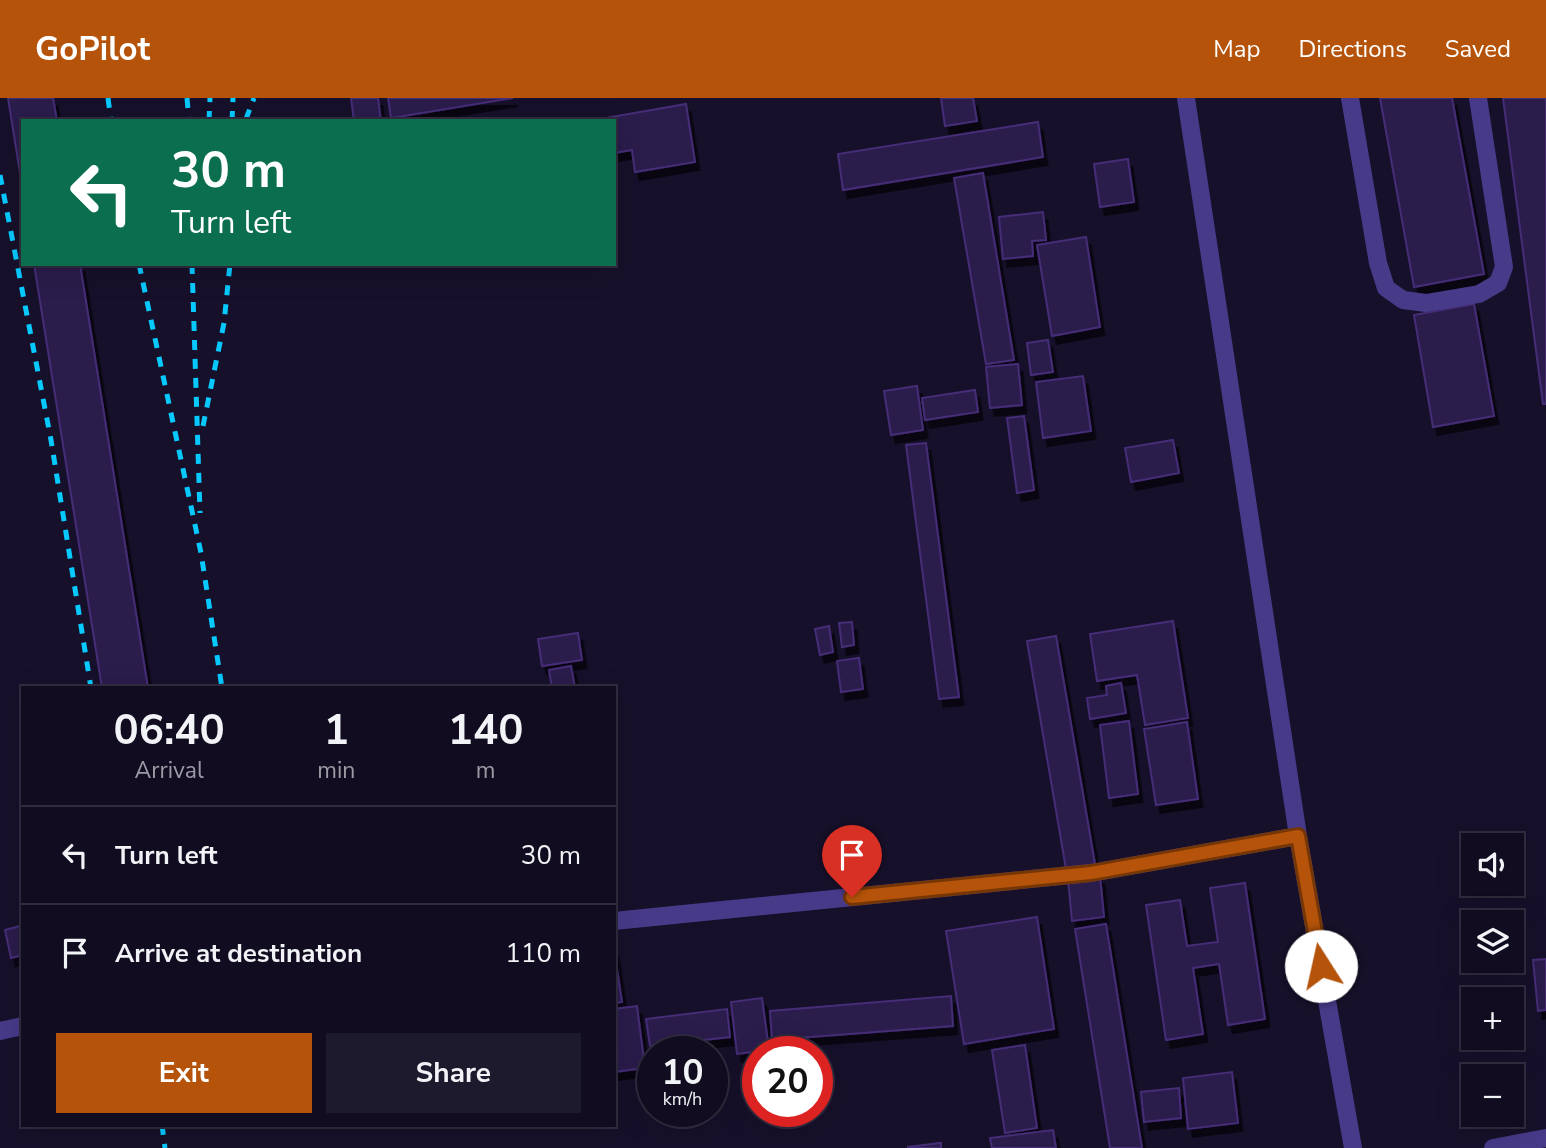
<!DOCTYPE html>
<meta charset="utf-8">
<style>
body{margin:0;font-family:"Nunito Sans",sans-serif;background:#1e1a2d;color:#f1f3f6;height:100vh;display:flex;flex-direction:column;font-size:26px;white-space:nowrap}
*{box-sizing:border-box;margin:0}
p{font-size:23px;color:#9c9ba5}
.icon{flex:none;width:38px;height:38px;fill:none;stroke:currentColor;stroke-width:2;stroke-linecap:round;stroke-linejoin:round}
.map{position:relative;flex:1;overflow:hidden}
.details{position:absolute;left:21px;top:588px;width:595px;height:441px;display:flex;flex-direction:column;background:#110c20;border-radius:0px;box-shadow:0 7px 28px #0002,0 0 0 2px #302c3e}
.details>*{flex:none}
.top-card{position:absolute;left:21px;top:21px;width:595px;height:147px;border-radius:0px;box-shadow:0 7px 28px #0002,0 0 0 2px #302c3e;background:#0b6e4f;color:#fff;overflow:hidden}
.controls{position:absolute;left:1461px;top:735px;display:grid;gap:14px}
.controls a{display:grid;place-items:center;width:63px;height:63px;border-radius:0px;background:#110c20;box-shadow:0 7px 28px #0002,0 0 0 2px #302c3e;font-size:35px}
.speed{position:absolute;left:637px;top:938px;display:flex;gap:14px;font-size:35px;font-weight:700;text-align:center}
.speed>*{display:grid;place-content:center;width:91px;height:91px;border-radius:50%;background:#110c20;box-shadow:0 7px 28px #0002,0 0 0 2px #302c3e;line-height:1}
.speed small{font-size:18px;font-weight:400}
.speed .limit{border:10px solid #d22;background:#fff;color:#111}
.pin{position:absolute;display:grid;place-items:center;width:60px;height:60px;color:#fff;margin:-72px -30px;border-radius:50% 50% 50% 0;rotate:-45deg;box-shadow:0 0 7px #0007}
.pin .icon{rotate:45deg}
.me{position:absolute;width:77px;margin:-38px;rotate:350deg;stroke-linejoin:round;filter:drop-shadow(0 0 5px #0008)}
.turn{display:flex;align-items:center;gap:24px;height:147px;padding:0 35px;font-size:32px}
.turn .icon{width:91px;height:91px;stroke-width:2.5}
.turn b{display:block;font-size:49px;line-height:60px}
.eta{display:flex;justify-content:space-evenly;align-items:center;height:119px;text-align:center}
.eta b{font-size:42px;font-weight:700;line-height:49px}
.button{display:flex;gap:14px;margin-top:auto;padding:14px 35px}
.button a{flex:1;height:80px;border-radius:0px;background:#b45309;color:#fff;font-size:28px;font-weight:700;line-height:80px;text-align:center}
.button a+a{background:#1e1a2d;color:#f1f3f6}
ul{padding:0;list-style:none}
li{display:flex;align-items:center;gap:21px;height:98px;padding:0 35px;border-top:2px solid #302c3e}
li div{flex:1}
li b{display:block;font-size:26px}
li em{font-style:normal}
header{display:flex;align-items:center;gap:42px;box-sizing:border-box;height:98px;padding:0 35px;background:#b45309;color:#fff}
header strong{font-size:33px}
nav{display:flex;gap:38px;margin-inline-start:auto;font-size:24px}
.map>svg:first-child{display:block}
</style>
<header>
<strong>GoPilot</strong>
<nav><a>Map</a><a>Directions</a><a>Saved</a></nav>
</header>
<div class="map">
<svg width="1546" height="1050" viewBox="0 0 1546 1050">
<defs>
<filter id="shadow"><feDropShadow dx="4.5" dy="8" stdDeviation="0" flood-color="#0009"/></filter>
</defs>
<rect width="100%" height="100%" fill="#17102a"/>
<!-- building -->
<g fill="#2b1c4b" stroke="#452d77" stroke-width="2" filter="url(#shadow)">
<polygon points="8,0 53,0 57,23 23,23 23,94"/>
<polygon points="351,0 378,0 381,23 354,23"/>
<polygon points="388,0 513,0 391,20"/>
<polygon points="941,0 973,0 977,23 945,28"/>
<polygon points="1380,0 1452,0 1484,176 1414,189"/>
<polygon points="1503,0 1546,0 1546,306 1543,306"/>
<polygon points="686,6 695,64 635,74 632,52 614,55 614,23 601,23 600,21"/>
<polygon points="1038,24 1043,59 843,92 838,56"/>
<polygon points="1128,61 1134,104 1100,109 1094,66"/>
<polygon points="983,75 1014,262 986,266 954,80"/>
<polygon points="1043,114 1046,142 1032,143 1033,158 1003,161 999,119"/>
<polygon points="1086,139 1100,229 1052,238 1037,147"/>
<polygon points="34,166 80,166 148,590 102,590"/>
<polygon points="1474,206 1494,318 1433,329 1414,217"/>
<polygon points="1048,242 1053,274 1031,277 1027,245"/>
<polygon points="1018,266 1022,307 990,310 986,269"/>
<polygon points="1083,278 1091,333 1043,340 1036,284"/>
<polygon points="917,288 923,332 891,337 884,293"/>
<polygon points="975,292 978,314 925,322 922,300"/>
<polygon points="1024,318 1034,392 1017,395 1007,320"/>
<polygon points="1173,342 1179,375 1131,384 1125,350"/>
<polygon points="926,345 959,599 939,601 906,347"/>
<polygon points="1173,523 1188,620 1145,627 1137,577 1097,583 1090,536"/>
<polygon points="852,524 854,547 842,549 839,525"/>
<polygon points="829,528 833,554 820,557 815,531"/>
<polygon points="578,535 582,562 542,568 538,541"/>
<polygon points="1056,538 1095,766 1066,771 1027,543"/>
<polygon points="859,560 863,591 841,594 837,563"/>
<polygon points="571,568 575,590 552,590 549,572"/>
<polygon points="1121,585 1126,615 1090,621 1087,600 1107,597 1106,588"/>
<polygon points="1129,623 1138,696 1109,700 1100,627"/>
<polygon points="1187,624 1198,701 1156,707 1144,631"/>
<polygon points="1100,778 1104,819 1072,823 1068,781"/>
<polygon points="1245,785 1265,921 1228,927 1219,866 1193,870 1203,936 1166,942 1146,807 1180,802 1187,848 1218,844 1210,790"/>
<polygon points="1037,819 1054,931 964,946 946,833"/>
<polygon points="1106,826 1142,1050 1110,1050 1075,831"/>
<polygon points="20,828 23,857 11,860 5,832"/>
<polygon points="614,851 622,904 614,905"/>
<polygon points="1546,861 1546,912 1538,913 1533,862"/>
<polygon points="951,898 953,928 772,942 770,913"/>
<polygon points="762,900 769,952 737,956 731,904"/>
<polygon points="637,908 645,970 614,974 614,911"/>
<polygon points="727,911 730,939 650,948 646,921"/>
<polygon points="1025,947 1037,1030 1005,1035 992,952"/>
<polygon points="1232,974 1238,1025 1188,1031 1183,980"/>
<polygon points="1179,990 1181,1020 1144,1024 1141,994"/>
<polygon points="1053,1032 1056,1050 992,1050 990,1040"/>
<polygon points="941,1045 941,1050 908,1050 908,1049"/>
</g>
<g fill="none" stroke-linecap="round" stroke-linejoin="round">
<!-- minor -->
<g stroke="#473a89" stroke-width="18">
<polyline points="1186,0 1298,738 1353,1050"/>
<polyline points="1350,0 1378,165 1386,190 1403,202 1426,205 1479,196 1498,185 1504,169 1478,0"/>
<polyline points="614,823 1091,775 1298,738"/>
<polyline points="0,933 23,928"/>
<polyline points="1493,1050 1546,1040"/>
</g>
<!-- rail -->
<g stroke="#05c9ff" stroke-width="5" stroke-dasharray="10 9" stroke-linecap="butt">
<polyline points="108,0 111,23"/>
<polyline points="187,0 189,23"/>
<polyline points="246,21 254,0"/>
<polyline points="209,23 210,0"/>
<polyline points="232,23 233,0"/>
<polyline points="0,77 51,342 91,590"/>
<polyline points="139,166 201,455 222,590"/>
<polyline points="192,166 200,415"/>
<polyline points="203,328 224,225 230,166"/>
<polyline points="162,1027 165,1050"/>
</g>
</g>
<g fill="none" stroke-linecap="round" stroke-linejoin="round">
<!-- route casing -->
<g stroke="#753606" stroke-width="18">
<polyline id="route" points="852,799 1091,775 1298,738 1321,868"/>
</g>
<!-- route -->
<use href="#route" stroke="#b45309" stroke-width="12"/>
</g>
</svg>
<div class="controls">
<a><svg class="icon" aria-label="sound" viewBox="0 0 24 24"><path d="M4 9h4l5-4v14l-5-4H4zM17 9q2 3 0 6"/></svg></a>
<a><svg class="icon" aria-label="layers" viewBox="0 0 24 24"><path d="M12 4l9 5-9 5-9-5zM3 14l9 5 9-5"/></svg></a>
<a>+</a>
<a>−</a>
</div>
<div class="speed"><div>10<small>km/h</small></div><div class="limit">20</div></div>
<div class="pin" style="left:852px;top:799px;background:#d93025"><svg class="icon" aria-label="arrive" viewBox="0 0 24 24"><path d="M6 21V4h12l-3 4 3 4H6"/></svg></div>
<svg class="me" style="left:1321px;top:868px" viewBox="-20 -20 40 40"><circle r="19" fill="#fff"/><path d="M0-13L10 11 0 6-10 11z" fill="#b45309"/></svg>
<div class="top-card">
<div class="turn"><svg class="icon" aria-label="left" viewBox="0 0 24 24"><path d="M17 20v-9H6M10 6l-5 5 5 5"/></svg><div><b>30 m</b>Turn left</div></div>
</div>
<section class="details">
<div class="eta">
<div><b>06:40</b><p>Arrival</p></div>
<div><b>1</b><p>min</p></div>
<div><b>140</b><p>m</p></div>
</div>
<ul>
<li><svg class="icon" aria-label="left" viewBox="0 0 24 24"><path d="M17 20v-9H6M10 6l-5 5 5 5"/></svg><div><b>Turn left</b></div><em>30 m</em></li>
<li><svg class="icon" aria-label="arrive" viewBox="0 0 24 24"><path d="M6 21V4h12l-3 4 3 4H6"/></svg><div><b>Arrive at destination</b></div><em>110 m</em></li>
</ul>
<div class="button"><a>Exit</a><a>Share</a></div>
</section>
</div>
